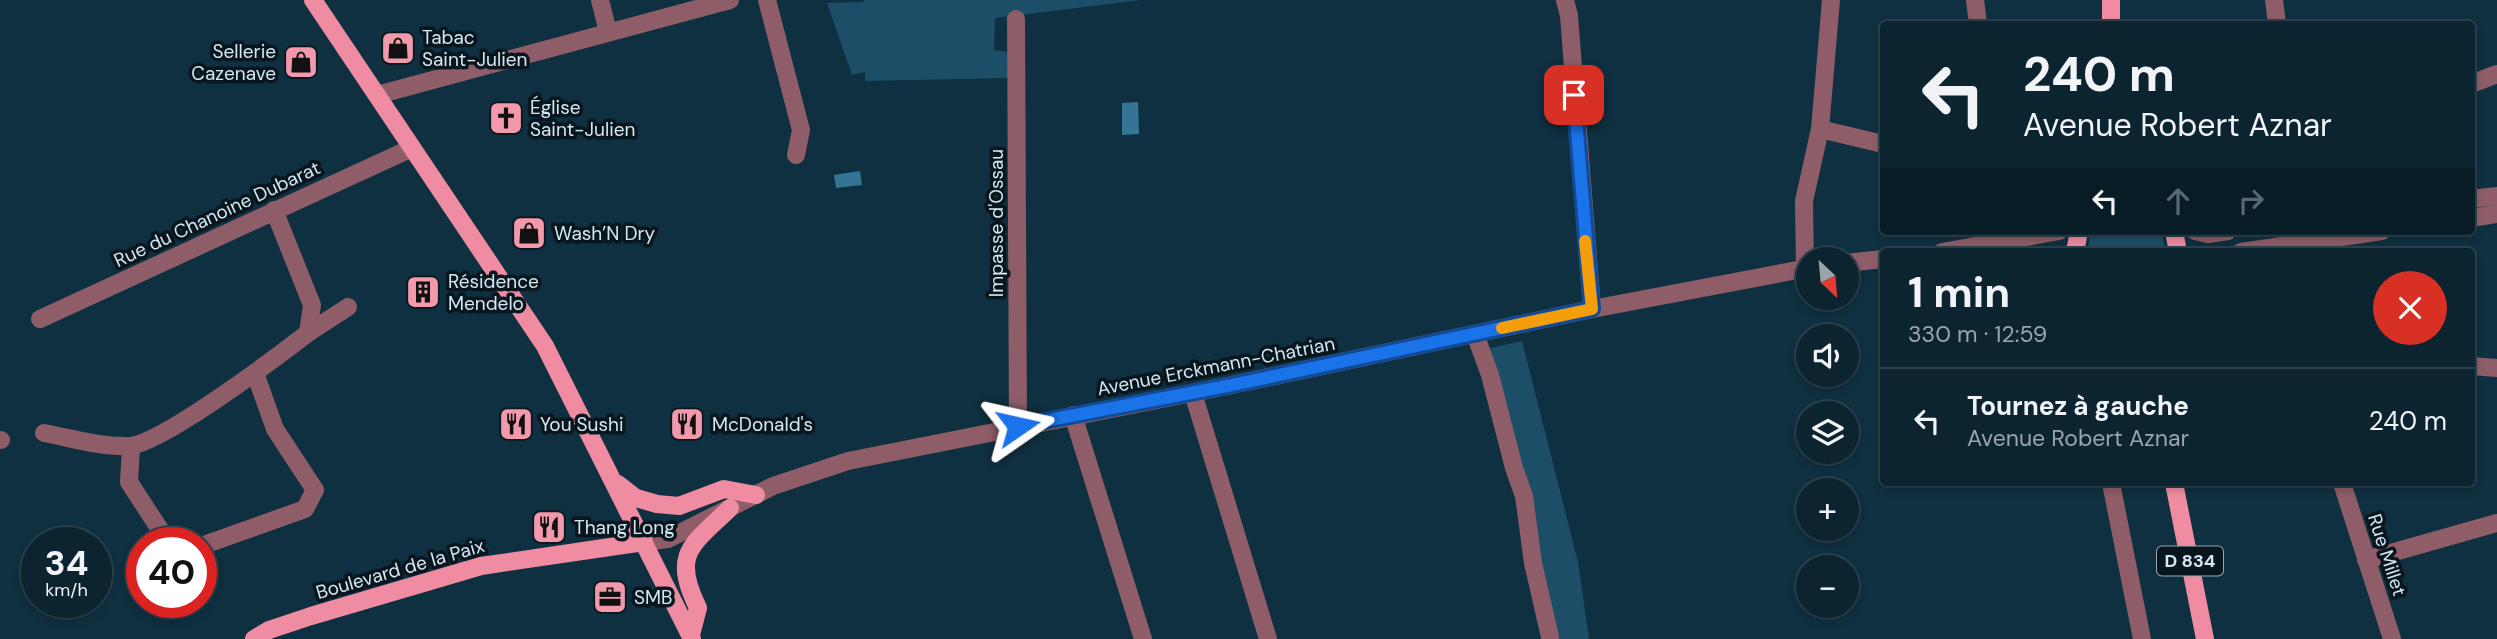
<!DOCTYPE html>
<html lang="fr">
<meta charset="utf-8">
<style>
body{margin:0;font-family:"DM Sans",sans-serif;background:#19303c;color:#f1f3f6;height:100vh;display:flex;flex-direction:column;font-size:26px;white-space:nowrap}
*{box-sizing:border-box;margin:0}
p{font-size:23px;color:#9aa4ab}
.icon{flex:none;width:38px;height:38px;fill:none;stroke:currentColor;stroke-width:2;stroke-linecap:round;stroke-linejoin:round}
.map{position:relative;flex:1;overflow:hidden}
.panel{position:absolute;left:1880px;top:248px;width:595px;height:238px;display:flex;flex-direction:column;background:#0b2430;border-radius:7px;box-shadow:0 4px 10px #0003,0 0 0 2px #2b414c}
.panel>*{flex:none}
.banner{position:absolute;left:1880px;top:21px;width:595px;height:214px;border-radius:7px;box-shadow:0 4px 10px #0003,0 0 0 2px #2b414c;background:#0b2430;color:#f1f3f6;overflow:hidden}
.needle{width:46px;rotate:154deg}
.fabs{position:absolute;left:1796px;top:247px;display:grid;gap:14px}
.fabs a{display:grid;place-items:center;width:63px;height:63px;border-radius:50%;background:#0b2430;box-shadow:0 4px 10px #0003,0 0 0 2px #2b414c;font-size:35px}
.speed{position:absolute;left:21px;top:527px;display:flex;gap:14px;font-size:35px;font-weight:700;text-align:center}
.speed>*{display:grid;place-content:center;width:91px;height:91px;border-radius:50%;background:#0b2430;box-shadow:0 4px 10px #0003,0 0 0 2px #2b414c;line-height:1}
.speed small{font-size:18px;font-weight:400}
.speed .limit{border:10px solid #d22;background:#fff;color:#111}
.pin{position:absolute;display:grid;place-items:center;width:60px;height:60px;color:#fff;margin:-30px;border-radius:14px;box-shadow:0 4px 10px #0006}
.me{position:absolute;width:77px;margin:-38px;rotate:79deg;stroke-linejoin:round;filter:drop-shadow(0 0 5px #0008)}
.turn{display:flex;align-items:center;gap:24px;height:147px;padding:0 28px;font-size:32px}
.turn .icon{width:91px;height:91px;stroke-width:2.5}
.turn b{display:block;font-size:49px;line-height:60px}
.lanes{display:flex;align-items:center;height:66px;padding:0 28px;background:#0003;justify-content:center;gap:35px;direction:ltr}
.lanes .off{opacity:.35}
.round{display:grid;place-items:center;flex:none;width:74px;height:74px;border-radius:37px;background:#19303c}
.head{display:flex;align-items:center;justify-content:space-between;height:119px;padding:0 28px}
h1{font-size:42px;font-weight:700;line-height:52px}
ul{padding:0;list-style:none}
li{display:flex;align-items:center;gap:21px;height:105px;padding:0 28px;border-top:2px solid #2b414c}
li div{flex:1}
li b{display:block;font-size:26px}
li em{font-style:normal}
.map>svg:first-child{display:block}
</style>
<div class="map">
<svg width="2497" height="639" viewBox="0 0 2497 639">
<rect width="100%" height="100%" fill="#0f3040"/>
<!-- green -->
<g fill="#1c4e67">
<polygon points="864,0 1141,0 995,18 994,50 1008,52 1008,78 865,81 865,72 852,75 827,3 863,2"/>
<polygon points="2093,231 2161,231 2166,252 2087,252 2090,237"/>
<polygon points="1522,341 1578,562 1589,639 1557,639 1486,349"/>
</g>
<!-- water -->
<g fill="#347596">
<polygon points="1138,102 1139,134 1122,135 1122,103"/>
<polygon points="860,171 862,185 836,188 834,175"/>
</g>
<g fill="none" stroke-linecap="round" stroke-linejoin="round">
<!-- minor -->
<g stroke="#8e5d67" stroke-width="18">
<polyline points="600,0 608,32"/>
<polyline points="767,0 801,130 796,155"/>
<polyline points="1565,0 1569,16 1592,309"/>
<polyline points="1975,0 1978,24"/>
<polyline points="2274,0 2277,24"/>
<polyline points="1016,19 1018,426"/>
<polyline points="2471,84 2497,74"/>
<polyline points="377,95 730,0"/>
<polyline points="1820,129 1883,144"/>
<polyline points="2471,199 2497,196"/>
<polyline points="2471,218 2497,214"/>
<polyline points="2195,231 2208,234 2228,231"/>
<polyline points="1942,252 2059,231"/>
<polyline points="2241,252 2382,231"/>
<polyline points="1846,263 1883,259"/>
<polyline points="1805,268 1804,201 1820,129 1831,0"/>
<polyline points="40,319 412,148"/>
<polyline points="308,333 348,307"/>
<polyline points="1475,334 1490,375 1514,468 1524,496 1533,563 1550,637"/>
<polyline points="2471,366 2497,368"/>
<polyline points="1193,393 1268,639"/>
<polyline points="1073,415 1143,639"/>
<path d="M44 433C71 438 100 447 128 446 159 446 278 356 308 333L312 305 274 210"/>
<polyline points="0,440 1,440"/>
<polyline points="131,447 129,482 168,542"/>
<polyline points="2111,483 2142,639"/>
<polyline points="2342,483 2392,639"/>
<polyline points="644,542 668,539 773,486 848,461 1227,386 1592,309 1808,268"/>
<polyline points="201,546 305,509 315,490 275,429 255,373"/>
<polyline points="2366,560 2497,523"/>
</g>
<!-- major -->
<g stroke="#ef8ca2" stroke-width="18">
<polyline points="313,0 545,346 692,639"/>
<polyline points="2111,0 2111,24"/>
<polyline points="2174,231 2178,252"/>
<polyline points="2075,252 2079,231"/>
<polyline points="2174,483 2205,639"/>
<polyline points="618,484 636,498 657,504 679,506 724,489 756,495"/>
<path d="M691 635 698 608C671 553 692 545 730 508"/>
<polyline points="254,639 269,630 311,616 481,566 644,542"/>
</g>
</g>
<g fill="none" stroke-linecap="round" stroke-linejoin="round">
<!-- route casing -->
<g stroke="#114b97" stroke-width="18">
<polyline id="route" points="1018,426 1227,386 1592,309 1574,95"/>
</g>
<!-- route -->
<use href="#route" stroke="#1a73e8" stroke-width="12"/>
<!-- slow -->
<polyline stroke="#f59e0b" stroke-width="12" points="1502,328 1592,309 1585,241"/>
</g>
<!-- icons -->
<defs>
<g id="shop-square" transform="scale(1.75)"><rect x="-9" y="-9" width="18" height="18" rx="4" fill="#f29aac" stroke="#09161e"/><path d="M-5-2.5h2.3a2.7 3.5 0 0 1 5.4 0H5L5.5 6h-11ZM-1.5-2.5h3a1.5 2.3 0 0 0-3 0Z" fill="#111"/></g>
<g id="church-square" transform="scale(1.75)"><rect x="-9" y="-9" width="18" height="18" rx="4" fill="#f29aac" stroke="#09161e"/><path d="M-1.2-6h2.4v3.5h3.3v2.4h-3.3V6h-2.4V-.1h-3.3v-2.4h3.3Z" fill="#111"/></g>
<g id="building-square" transform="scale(1.75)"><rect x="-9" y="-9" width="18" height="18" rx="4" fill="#f29aac" stroke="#09161e"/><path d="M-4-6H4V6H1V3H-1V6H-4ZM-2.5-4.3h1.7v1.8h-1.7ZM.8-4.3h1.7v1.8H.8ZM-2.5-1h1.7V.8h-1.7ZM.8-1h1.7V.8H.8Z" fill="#111"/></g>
<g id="restaurant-square" transform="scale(1.75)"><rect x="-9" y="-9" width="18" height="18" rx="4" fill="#f29aac" stroke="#09161e"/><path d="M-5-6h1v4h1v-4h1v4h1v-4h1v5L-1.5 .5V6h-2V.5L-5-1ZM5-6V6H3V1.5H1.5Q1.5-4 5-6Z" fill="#111"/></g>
<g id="office-square" transform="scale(1.75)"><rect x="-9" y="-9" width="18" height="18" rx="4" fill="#f29aac" stroke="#09161e"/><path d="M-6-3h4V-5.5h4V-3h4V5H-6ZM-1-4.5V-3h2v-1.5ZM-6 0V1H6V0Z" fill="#111"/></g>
</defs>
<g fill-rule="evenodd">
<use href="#shop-square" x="398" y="48"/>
<use href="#shop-square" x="301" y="62"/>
<use href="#church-square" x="506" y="118"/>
<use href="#shop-square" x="529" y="233"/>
<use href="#building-square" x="423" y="292"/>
<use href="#restaurant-square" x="516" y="424"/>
<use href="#restaurant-square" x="687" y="424"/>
<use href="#restaurant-square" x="549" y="527"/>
<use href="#office-square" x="610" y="597"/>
</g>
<g text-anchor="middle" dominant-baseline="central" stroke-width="7" stroke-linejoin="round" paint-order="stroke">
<!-- shield labels -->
<rect fill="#09161e" stroke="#98a8b2" stroke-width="2" x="2157" y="546.5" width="66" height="29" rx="5"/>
<g font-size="18" font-weight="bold" fill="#d5e7f2">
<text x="2190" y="561">D 834</text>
</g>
<!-- poi labels -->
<g font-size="19" fill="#d5e7f2" stroke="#09161e" text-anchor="start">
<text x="422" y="37">Tabac<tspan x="422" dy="22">Saint-Julien</tspan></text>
<text x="276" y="51" text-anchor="end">Sellerie<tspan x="276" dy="22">Cazenave</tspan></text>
<text x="530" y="107">Église<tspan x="530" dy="22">Saint-Julien</tspan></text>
<text x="554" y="233">Wash’N Dry</text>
<text x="448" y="281">Résidence<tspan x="448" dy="22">Mendelo</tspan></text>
<text x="540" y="424">You Sushi</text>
<text x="712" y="424">McDonald's</text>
<text x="574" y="527">Thang Long</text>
<text x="634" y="597">SMB</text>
</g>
<!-- street labels -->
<g font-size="19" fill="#d5e7f2" stroke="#09161e">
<text transform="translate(217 214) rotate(-25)">Rue du Chanoine Dubarat</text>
<text transform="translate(996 223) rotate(-90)">Impasse d'Ossau</text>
<text transform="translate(1216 366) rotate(-11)">Avenue Erckmann-Chatrian</text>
<text transform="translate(2387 555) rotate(72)">Rue Millet</text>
<text transform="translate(400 569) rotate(-16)">Boulevard de la Paix</text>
</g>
</g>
</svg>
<div class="fabs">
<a><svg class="needle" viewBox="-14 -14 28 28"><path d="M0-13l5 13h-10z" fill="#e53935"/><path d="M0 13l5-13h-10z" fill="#9aa4ab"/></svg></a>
<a><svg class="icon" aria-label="sound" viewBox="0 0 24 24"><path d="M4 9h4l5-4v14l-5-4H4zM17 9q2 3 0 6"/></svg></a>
<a><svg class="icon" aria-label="layers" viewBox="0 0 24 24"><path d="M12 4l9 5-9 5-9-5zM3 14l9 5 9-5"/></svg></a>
<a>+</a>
<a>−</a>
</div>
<div class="speed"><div>34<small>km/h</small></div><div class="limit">40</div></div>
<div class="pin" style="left:1574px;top:95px;background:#d93025"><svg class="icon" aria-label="arrive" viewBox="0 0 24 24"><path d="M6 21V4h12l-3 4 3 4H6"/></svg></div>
<svg class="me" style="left:1018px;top:426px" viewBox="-20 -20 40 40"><path d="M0-17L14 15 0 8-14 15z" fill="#1a73e8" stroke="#fff" stroke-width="4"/></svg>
<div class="banner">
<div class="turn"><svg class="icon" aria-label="left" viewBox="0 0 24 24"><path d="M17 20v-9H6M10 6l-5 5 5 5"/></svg><div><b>240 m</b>Avenue Robert Aznar</div></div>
<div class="lanes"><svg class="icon" aria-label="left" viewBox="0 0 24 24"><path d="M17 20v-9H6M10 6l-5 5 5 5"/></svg><svg class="icon off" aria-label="ahead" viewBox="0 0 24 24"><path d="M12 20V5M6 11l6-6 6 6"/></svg><svg class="icon off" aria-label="right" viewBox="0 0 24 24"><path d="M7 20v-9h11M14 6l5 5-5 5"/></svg></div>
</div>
<section class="panel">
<div class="head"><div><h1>1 min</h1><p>330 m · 12:59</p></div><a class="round" style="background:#d93025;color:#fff"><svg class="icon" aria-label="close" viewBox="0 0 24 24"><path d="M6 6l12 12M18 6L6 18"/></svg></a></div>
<ul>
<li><svg class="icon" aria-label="left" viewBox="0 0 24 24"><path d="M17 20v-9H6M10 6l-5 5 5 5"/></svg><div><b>Tournez à gauche</b><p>Avenue Robert Aznar</p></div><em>240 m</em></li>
</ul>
</section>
</div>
